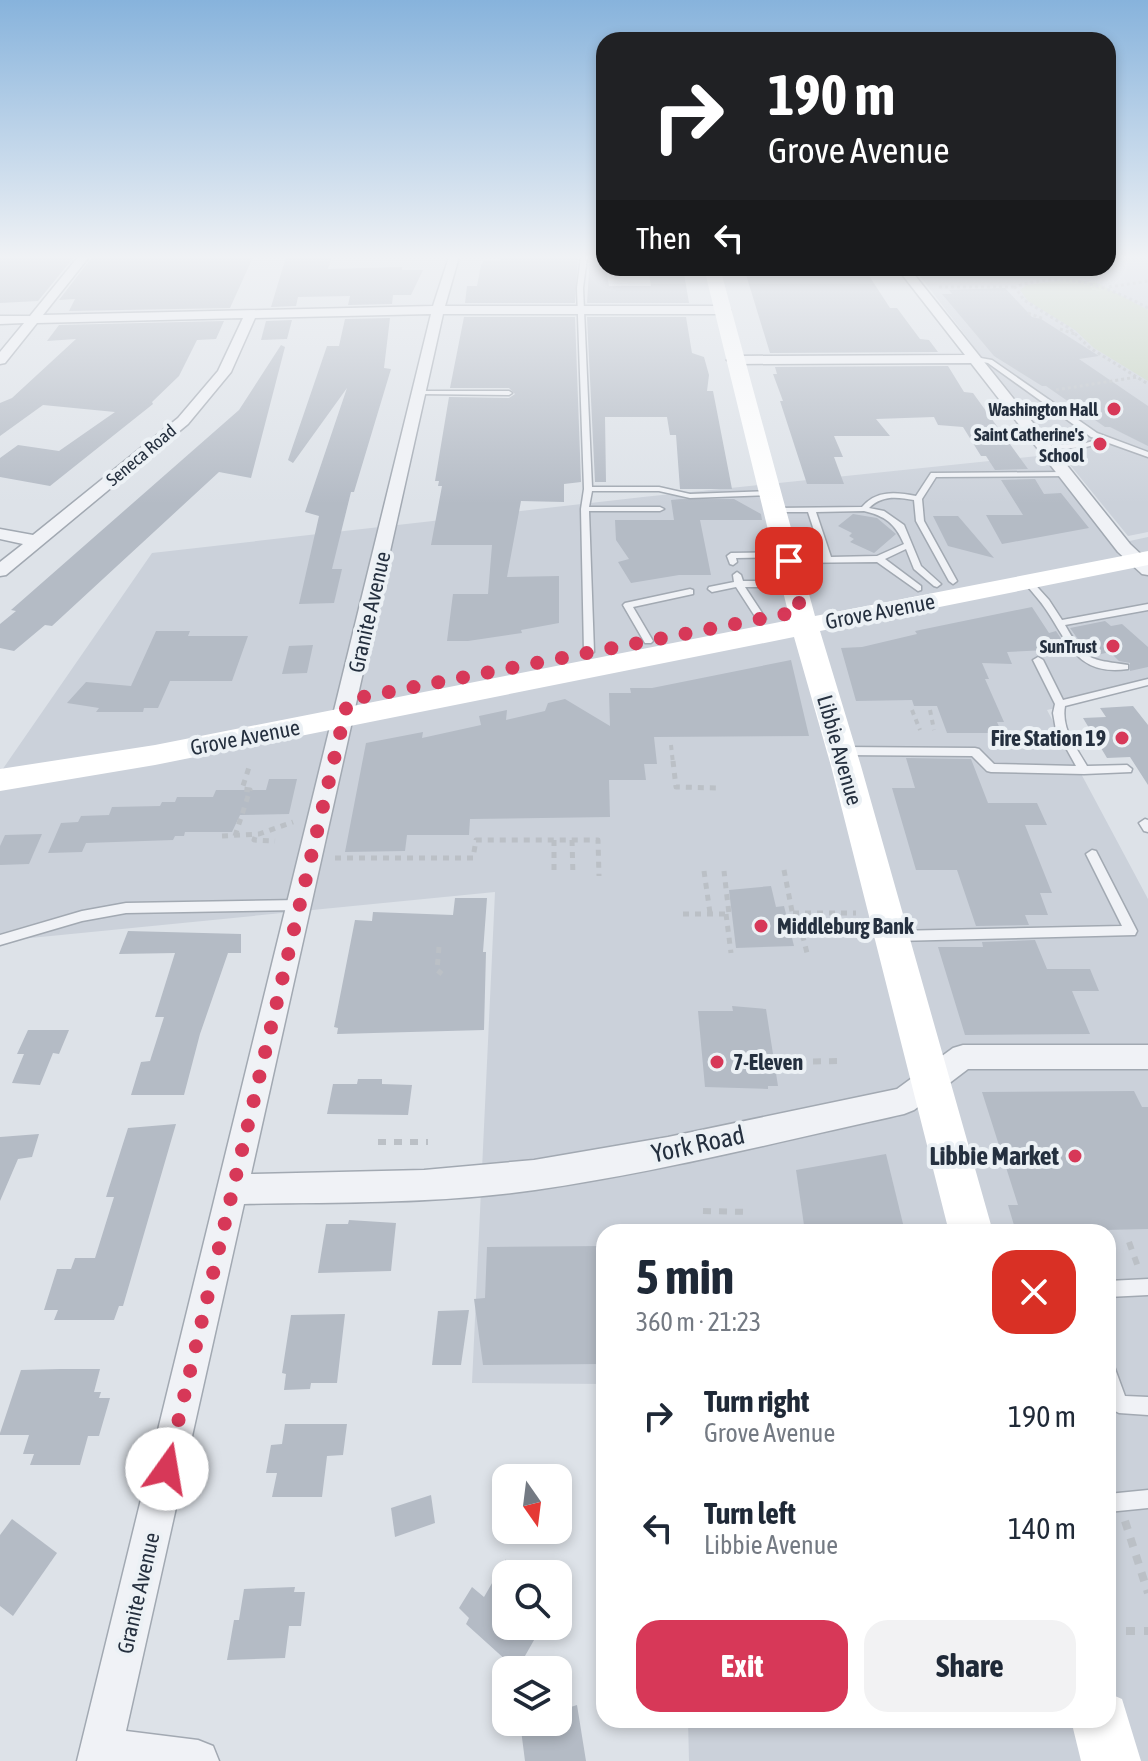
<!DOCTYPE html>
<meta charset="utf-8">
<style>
body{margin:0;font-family:"Asap Condensed",sans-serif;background:#f2f2f3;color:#1f2937;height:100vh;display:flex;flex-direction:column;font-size:30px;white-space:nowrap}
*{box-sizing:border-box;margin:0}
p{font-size:26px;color:#747a83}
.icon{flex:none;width:44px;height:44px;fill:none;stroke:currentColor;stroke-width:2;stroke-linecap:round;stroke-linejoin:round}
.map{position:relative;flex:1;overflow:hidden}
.sheet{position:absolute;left:596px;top:1224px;width:520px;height:504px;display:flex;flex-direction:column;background:#fff;border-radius:24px;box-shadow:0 4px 12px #0003}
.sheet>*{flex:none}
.guide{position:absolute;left:596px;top:32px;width:520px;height:244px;border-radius:24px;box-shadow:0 4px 12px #0003;background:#202124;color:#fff;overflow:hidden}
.needle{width:52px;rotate:166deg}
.buttons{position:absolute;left:492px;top:1464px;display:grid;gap:16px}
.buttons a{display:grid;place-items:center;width:80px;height:80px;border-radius:16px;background:#fff;box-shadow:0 4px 12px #0003;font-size:40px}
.pin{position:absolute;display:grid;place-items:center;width:68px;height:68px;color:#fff;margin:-34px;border-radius:16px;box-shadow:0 4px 12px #0006}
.me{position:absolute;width:88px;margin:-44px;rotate:13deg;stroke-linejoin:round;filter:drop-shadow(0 0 6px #0008)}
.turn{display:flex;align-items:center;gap:28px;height:168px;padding:0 40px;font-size:36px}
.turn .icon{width:104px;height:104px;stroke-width:2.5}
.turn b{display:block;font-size:56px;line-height:68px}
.then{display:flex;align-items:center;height:76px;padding:0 40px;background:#0003;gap:16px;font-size:30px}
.round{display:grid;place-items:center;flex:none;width:84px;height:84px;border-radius:24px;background:#f2f2f3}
.summary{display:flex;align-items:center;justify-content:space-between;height:136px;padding:0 40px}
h1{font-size:48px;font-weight:700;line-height:60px}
.action{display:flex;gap:16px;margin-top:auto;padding:16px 40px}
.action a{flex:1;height:92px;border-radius:24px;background:#d73858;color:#fff;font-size:32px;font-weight:700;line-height:92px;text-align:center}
.action a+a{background:#f2f2f3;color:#1f2937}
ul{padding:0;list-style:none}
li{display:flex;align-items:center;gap:24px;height:112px;padding:0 40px}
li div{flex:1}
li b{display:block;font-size:30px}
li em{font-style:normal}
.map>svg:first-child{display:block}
</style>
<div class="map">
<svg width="1148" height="1761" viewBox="0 0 1148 1761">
<rect width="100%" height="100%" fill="#dde2e8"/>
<!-- built -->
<g fill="#cbd1da">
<polygon points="1108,257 1148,257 1148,532 1128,536 981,356 914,268 1108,268"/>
<polygon points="1048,455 1125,542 1148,537 1148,686 1047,710 1148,899 1148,1761 689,1761 688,1720 1108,1720 1108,1232 604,1232 604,1384 472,1383 495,892 0,941 0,773 152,553 643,497"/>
</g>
<!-- green -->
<polygon fill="#c4d2bd" points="1071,279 1097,283 1148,310 1148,381 1094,348 1075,330 1028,301 1020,290 1027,285"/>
<!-- building -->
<g fill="#b4bbc5">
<polygon points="0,257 74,257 38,301 0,303"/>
<polygon points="92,257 253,257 230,308 69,311 75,299 59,300"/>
<polygon points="286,257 332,257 328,269 402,267 402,270 423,270 411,295 393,295 392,304 348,305 350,296 298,297 296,306 271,307"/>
<polygon points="501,257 578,257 575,303 465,303 467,286 477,286 481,265 484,261 500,260"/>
<polygon points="590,257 604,257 609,286 651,286 648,268 683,268 689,303 587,303"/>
<polygon points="744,268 864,268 890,308 897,308 920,339 929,340 938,352 770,353"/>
<polygon points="1005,288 1032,317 1041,319 1099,356 1079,359 1148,406 1148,446 1110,427 1105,427 1046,386 1042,386 994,356 942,294 952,294 949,290"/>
<polygon points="464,317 575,317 581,482 564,484 564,502 521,501 507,577 559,576 559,623 521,630 522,633 468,641 447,641 453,594 488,594 492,545 431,545 442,486 438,486 439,481 435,481 449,397 509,398 515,394 509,388 450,388"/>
<polygon points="587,317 686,317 692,353 704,357 709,375 707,391 713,391 732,489 680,489 676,435 670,435 667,417 605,417 606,482 595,482"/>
<polygon points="390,318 384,368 391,369 354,492 351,492 332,569 342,569 334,603 299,604 319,516 305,512 347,388 293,463 288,460 327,346 339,346 345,319"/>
<polygon points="292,320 287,339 261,340 266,321"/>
<polygon points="224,321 216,339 197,340 179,376 152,402 153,404 50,486 0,477 0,458 18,445 59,451 115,412 43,405 0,436 0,403 12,398 76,339 47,341 59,325"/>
<polygon points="281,345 285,347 251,478 219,472 52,626 45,625 14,651 0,648 0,624 16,611 11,610 239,410"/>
<polygon points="948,366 964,392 973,393 1028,469 995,470 986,456 981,456 963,427 938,425 934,417 876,419 890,436 834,436 843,457 834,457 844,484 807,484 780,401 783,401 773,374 777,374 775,367"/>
<polygon points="1035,479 1044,494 1061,493 1089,528 1002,544 986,515 1023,515 1001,480"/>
<polygon points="681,499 734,499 761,514 762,520 700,520 711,575 679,575 631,583 618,562 629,559 616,540 615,520 674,520 671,500"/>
<polygon points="853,514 877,518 896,534 874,553 850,542 854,539 849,536 852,533 838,526"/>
<polygon points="933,516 958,516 994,558 948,546"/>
<polygon points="1032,607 1049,633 1056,631 1068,649 1007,652 1012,664 982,663 989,679 985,679 1004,722 997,722 1002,733 947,733 937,706 914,706 912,700 856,701 841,648 862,647 917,634 915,631"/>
<polygon points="1105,621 1111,626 1122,624 1148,647 1148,667 1130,671 1130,663 1119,661 1110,652 1097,655 1090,648 1085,649 1070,628"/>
<polygon points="156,631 190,631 188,636 248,636 232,681 170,681 158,708 144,708 143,712 96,712 99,708 67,703 86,682 131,686"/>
<polygon points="313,645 307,673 282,674 289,646"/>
<polygon points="791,660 809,736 654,737 657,764 644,764 646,780 609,780 610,817 470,819 469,835 407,835 405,851 345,852 366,743 423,732 422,738 481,725 479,716 507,710 506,720 545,711 548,703 565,699 610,726 609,693 631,693 630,688 652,688"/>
<polygon points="1133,706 1148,725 1148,785 1130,757 1107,758 1083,718 1106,717 1100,708"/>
<polygon points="906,758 971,759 988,803 1037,803 1047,825 1025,825 1052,893 1040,893 1048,915 1025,915 1029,925 976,926 957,870 916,870 892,788 915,788"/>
<polygon points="269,779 297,779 289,814 240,815 232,832 185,832 184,836 175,836 173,840 86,843 82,852 48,853 61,823 78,822 81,816 109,815 112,807 160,806 162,802 175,802 177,797 213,797 216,790 266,790"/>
<polygon points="42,834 29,864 0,865 0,846 5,835"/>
<polygon points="771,886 776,907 784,906 794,946 736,948 729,890"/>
<polygon points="455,898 487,898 483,952 486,952 484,1030 337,1034 338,1028 334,1027 355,920 372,921 373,912 453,915"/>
<polygon points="128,931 241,934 241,953 228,953 200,1034 184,1095 131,1095 141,1062 150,1061 164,1017 155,1017 175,953 119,954"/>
<polygon points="1035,940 1047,969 1090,969 1099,991 1072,991 1090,1034 965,1035 938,947 983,947 982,942"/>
<polygon points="732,1006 766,1009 778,1086 768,1086 768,1089 705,1087 698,1011 733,1011"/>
<polygon points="28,1030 69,1030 59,1054 53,1053 40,1085 12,1083 24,1054 17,1054"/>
<polygon points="358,1079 382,1079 382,1084 412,1085 408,1115 327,1114 333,1084 357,1084"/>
<polygon points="1134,1091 1142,1107 1148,1107 1148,1229 1016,1232 1008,1205 1018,1205 982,1092"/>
<polygon points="176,1124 123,1306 119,1306 114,1320 54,1320 58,1310 44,1310 57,1269 71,1269 75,1258 95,1258 114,1197 106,1197 128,1128"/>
<polygon points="39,1134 32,1157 18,1159 0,1201 0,1137"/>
<polygon points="886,1154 905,1232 805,1232 796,1170"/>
<polygon points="349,1220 396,1223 391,1271 318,1273 326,1224 348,1224"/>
<polygon points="604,1246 604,1364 483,1365 474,1299 485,1298 487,1247"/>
<polygon points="469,1310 461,1365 432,1365 438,1311"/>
<polygon points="345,1314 337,1383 311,1383 310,1389 284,1390 286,1374 282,1373 291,1315"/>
<polygon points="60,1369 100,1369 94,1392 101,1392 99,1398 110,1398 99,1436 88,1436 80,1465 30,1465 34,1454 23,1454 29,1435 0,1435 0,1433 21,1370"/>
<polygon points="285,1424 347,1424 343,1455 327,1456 322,1497 272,1497 277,1473 266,1473 271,1445 282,1444"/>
<polygon points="431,1495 435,1523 395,1537 391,1508"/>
<polygon points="12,1519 57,1553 13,1616 0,1606 0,1535"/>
<polygon points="506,1559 506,1626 542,1626 517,1670 466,1624 469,1618 459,1608 472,1587 484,1597"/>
<polygon points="295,1587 294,1592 305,1592 301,1626 289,1626 285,1658 227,1660 234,1620 239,1620 244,1589"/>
<polygon points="577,1705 586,1761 525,1761 520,1722 558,1722 558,1711"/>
</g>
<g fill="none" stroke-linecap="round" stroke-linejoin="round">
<!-- lane casing -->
<g stroke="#a2a9b2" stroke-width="3">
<g id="lane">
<polygon points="581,257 587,257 583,288 592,487 659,487 690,494 770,491 774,493 770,495 690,498 659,491 592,491 589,507 660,507 664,509 660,511 589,511 594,652 589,655 584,652 581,509 584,489 577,288"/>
<polygon points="975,357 992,360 1097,433 1148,452 1148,457 1106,442 1086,447 1042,450 1041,448 1045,446 1086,443 1099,439 1091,437 988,363 973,360 972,359"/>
<polygon points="419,391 509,391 512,393 509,395 417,394 417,392"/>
<path d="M1066 472 1070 474 1069 476 936 477 922 499 924 521 957 581 953 584 949 581 916 521 914 500C897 497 882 495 869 508L884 511 904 525 921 566 941 584 937 587 934 586 914 569 906 549 885 559 921 586V590L918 591 877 562 786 563 785 561 789 558H823L808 512H775L771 510 775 508 862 507C876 490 896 492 916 496L931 473H934ZM864 511C885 516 895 523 904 544L877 556 831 557 816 512Z"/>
<polygon points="787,552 791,555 790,557 736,558 737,562 733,565 730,564 727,556 731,553"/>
<polygon points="737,572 741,575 743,581 795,581 799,584 795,587 745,587 766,619 761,622 758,621 736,587 712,592 708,589 709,587 734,582 733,575"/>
<path d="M1027 578 1030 579 1049 600 1062 620 1148 604V610L1065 625C1086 662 1089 659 1128 665V669C1079 676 1070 646 1047 611 1040 600 1031 591 1023 581Z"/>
<polygon points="690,589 693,590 693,594 633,607 653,641 651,643 645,643 623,605 625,603"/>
<path d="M1038 657 1043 660 1063 700 1148 679V685L1065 706C1061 729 1076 747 1087 766L1127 765 1132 769 1131 772 1084 774 991 772 987 771 972 756 842 755 837 751 842 747 975 748 979 749 994 764 1076 766 1056 730 1053 713 1055 704 1033 660Z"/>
<polygon points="1145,819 1148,820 1148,832 1144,831 1139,823"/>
<polygon points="1092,850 1096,851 1135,927 1137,931 1135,935 895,941 891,940 889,936 891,932 895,931 1122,926 1086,854"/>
<polygon points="300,900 304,902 306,905 304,908 300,910 126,913 82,921 0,945 0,935 82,911 126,903"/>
<polygon points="1148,1279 1148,1295 1108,1297 1108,1281"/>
<polygon points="1108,1363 1114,1366 1125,1396 1148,1397 1148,1415 1119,1413 1113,1410 1108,1397"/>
<polygon points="1148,1490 1148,1508 1108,1512 1108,1494"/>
</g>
</g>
<!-- street casing -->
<g stroke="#a2a9b2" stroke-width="3">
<g id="street">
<path d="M78 257H89L43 315 433 306 449 257H459L445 306H724L730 310 724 314H443L251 1174 424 1170 534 1160 668 1137 897 1089 953 1048 963 1045H1148V1069H968L914 1110 904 1114C782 1141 659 1172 535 1190 439 1204 341 1202 244 1204L126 1731 198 1740 213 1746 219 1761H77L431 314 255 318 231 372 188 424 6 575 0 576V562L23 544 0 539V529L33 535 178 418 218 371 243 318 37 323 5 363 0 364V352L24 323 0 324V316H30Z"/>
<polygon points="897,268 909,268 1130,544 1148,561 1148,575 1142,574 1118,552 971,363 734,364 727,360 734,356 965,355"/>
</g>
</g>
<!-- path-far4 -->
<g stroke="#bbc0c6" stroke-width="3" stroke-dasharray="3 3" stroke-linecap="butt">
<polyline points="939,287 1015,287"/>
<polyline points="1109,287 1148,281"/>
<path d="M1148 308C1105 285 1063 270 1015 287L1024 300 1069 328 1090 348 1148 384"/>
<polyline points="1028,313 1044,319"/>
<polyline points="1060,329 1075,334"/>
<polyline points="1056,390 1137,377"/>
</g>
<!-- path-far3 -->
<g stroke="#bbc0c6" stroke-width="4" stroke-dasharray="5 5" stroke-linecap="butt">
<polyline points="912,710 920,730"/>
<polyline points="930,710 934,730"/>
<polyline points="671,745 673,763"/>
</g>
<!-- path-far2 -->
<g stroke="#bbc0c6" stroke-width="5" stroke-dasharray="6 6" stroke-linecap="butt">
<polyline points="673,761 676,787 720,788"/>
<polyline points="222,836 259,834 293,822"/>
<polyline points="235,836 250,790 242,789 250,764"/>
<polyline points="255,837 254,840 275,841"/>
<polyline points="554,840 554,876"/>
<polyline points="572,840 573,876"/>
<polyline points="335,858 473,858 476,840 598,840 599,876"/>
<polyline points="784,870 797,937 803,937 807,953"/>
<polyline points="704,871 710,913"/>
<polyline points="793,913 856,913"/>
<polyline points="683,914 729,914 724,871"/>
<polyline points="726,914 731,953"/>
<polyline points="439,947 437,970 442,974"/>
</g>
<!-- path-far1 -->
<g stroke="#bbc0c6" stroke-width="6" stroke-dasharray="8 8" stroke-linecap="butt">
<polyline points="781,1062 839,1061"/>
<polyline points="378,1142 428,1142"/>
<polyline points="703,1211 751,1212"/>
<polyline points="1129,1242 1138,1267"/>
</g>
<!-- path -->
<g stroke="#bbc0c6" stroke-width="8" stroke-dasharray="9 9" stroke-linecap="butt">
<polyline points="1125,1521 1148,1593"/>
<polyline points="1126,1631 1148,1631"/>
</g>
<!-- lane -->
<use href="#lane" fill="#f0f2f6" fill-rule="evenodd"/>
<!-- street -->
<use href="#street" fill="#f0f2f6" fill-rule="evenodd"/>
<!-- secondary -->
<g fill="#fff" fill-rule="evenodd">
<polygon points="704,268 720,268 815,616 1148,551 1148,565 820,631 861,766 993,1232 949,1232 831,766 794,637 155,765 0,791 0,769 155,745 790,620"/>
<polygon points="1108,1693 1122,1699 1141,1761 1081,1761 1071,1720 1108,1720"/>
</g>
</g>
<!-- sky -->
<linearGradient id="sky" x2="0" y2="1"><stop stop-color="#87b3dc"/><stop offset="0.51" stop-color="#f0f2f5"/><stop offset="1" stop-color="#f0f2f5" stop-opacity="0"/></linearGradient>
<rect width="1148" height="504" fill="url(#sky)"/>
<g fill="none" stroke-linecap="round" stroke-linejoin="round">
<!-- route -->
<polyline stroke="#d73858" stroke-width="14" stroke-dasharray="0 25.2" points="167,1469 348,700 801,611 789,561"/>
</g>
<!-- markers -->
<g fill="#d73858" stroke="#ecf1f5" stroke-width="3">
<circle cx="1114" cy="409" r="8"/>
<circle cx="1100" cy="444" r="8"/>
<circle cx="1113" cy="646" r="8"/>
<circle cx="1122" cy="738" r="8"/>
<circle cx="761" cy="926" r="8"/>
<circle cx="717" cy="1062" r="8"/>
<circle cx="1075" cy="1156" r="8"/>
</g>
<g text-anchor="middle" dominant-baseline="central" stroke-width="8" stroke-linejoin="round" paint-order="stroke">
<!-- far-poi labels -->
<g font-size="18" font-weight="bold" fill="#25303f" stroke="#ecf1f5" text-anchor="end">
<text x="1098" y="409">Washington Hall</text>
<text x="1084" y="434">Saint Catherine's<tspan x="1084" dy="21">School</tspan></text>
<text x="1097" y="646">SunTrust</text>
</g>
<!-- far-street labels -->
<g font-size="18" fill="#25303f" stroke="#ecf1f5">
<text transform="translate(141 455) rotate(-40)">Seneca Road</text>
</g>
<!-- street labels -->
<g font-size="22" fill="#25303f" stroke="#ecf1f5">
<text transform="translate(880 611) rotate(-11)">Grove Avenue</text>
<text transform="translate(369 612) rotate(-77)">Granite Avenue</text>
<text transform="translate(245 737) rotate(-11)">Grove Avenue</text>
<text transform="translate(840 750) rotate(74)">Libbie Avenue</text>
<text transform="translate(138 1593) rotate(-77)">Granite Avenue</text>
</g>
<!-- poi labels -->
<g font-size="22" font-weight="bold" fill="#25303f" stroke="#ecf1f5" text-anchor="start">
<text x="1106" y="738" text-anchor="end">Fire Station 19</text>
<text x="777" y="926">Middleburg Bank</text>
<text x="733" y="1062">7-Eleven</text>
</g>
<!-- near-street labels -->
<g font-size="26" fill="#25303f" stroke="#ecf1f5">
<text transform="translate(698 1144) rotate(-12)">York Road</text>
</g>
<!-- near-poi labels -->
<g font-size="26" font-weight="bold" fill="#25303f" stroke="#ecf1f5" text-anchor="end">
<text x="1059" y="1156">Libbie Market</text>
</g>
</g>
</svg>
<div class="buttons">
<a><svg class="needle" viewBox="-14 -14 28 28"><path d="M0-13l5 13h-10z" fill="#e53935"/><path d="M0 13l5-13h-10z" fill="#747a83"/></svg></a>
<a><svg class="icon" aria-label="search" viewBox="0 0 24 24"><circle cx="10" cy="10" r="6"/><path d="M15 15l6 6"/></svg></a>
<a><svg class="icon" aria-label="layers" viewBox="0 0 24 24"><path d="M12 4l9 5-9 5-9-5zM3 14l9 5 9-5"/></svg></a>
</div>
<div class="pin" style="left:789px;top:561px;background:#d93025"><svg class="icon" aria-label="arrive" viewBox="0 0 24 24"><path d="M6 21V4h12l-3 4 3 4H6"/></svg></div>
<svg class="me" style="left:167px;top:1469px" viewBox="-20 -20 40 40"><circle r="19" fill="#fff"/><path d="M0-13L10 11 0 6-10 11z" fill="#d73858"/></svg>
<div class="guide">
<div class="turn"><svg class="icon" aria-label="right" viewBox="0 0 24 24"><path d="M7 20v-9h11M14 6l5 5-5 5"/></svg><div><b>190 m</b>Grove Avenue</div></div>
<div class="then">Then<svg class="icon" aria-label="left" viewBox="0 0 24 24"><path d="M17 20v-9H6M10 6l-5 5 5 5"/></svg></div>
</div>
<section class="sheet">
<div class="summary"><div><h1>5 min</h1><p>360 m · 21:23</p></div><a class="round" style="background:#d93025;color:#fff"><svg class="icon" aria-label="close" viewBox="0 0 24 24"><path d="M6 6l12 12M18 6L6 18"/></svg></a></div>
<ul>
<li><svg class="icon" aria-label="right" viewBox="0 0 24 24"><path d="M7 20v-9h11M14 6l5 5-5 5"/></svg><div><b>Turn right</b><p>Grove Avenue</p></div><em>190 m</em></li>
<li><svg class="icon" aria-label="left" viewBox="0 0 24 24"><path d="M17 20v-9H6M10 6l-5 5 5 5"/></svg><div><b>Turn left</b><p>Libbie Avenue</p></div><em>140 m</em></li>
</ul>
<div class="action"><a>Exit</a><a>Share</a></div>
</section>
</div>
